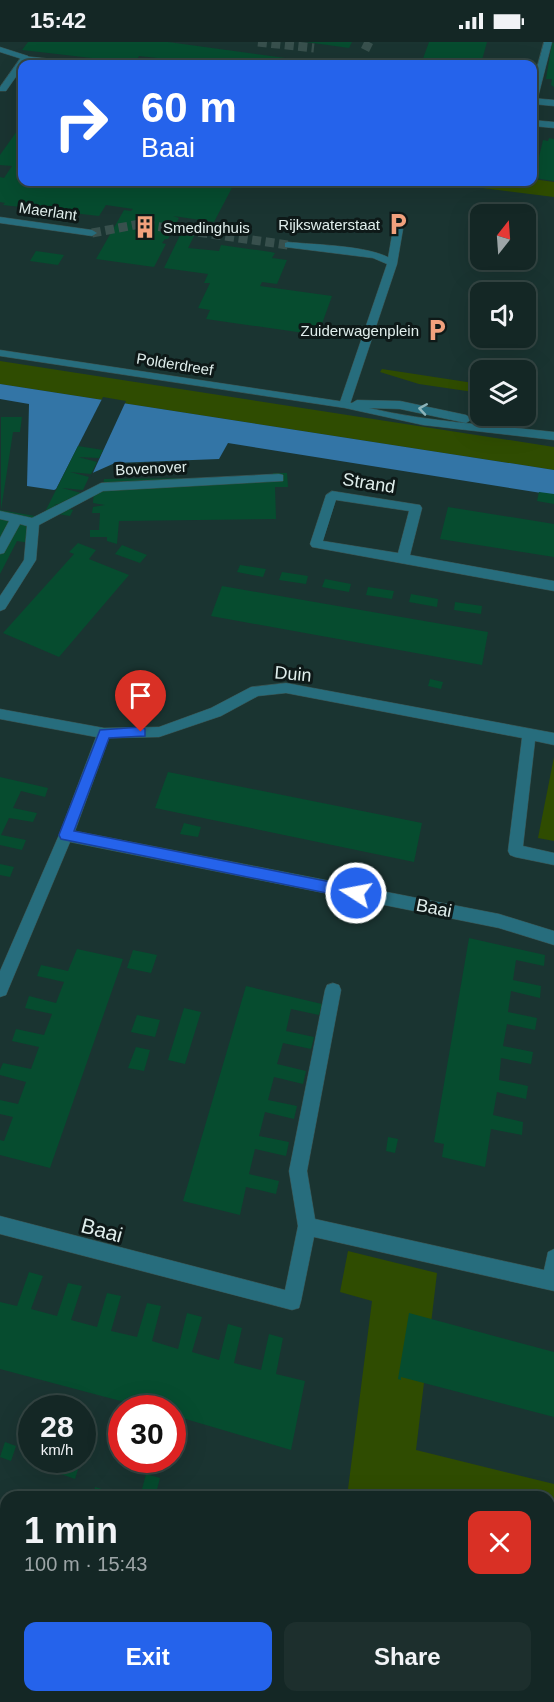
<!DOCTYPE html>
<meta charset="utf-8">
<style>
body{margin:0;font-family:Helvetica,sans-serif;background:#1d2f2d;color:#f1f3f6;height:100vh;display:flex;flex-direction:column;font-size:22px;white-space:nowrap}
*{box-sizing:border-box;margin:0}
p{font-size:20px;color:#9da5a7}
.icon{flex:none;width:33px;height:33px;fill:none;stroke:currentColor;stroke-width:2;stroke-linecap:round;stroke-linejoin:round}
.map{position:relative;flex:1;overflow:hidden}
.panel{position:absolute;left:0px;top:1449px;width:555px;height:212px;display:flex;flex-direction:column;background:#142725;border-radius:18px 18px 0 0;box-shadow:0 6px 24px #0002,0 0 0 2px #334442}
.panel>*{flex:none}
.top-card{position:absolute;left:18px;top:18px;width:519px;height:126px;border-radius:12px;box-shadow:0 6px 24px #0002,0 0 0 2px #334442;background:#2563eb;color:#fff;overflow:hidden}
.needle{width:39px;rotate:17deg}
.controls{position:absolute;left:470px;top:162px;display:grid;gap:12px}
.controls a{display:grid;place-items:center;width:66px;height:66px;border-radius:12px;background:#142725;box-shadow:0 6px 24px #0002,0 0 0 2px #334442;font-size:30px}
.speed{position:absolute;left:18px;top:1353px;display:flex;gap:12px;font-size:30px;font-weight:700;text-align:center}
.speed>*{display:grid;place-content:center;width:78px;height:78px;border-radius:50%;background:#142725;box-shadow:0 6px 24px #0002,0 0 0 2px #334442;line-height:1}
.speed small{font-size:15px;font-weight:400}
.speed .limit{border:9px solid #d22;background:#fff;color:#111}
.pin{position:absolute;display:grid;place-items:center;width:51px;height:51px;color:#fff;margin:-62px -26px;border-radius:50% 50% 50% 0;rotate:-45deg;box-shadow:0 0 6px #0007}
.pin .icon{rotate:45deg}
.me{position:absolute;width:66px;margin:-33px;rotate:281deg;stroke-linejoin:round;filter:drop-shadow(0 0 4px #0008)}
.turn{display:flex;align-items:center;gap:21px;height:126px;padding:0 24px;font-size:27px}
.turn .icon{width:78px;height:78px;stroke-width:2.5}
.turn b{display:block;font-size:42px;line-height:51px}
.round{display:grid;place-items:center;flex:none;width:63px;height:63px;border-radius:12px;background:#1d2f2d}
.overview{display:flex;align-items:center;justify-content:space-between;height:102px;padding:0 24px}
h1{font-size:36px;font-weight:600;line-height:45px}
.action{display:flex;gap:12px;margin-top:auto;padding:12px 24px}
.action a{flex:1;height:69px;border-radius:12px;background:#2563eb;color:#fff;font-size:24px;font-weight:600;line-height:69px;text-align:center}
.action a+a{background:#1d2f2d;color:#f1f3f6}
.status{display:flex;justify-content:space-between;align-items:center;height:42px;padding:0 30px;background:#142725;direction:ltr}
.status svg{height:16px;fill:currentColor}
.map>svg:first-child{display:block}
</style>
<div class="status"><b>15:42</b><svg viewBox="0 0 49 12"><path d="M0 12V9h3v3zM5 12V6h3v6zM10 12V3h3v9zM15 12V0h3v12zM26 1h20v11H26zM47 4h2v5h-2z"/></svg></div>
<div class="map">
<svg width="554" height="1660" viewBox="0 0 554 1660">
<rect width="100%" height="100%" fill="#1a3431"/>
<!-- green -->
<g fill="#2f4c01">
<polygon points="533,137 554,140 554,155 467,144 468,140 532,140"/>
<polygon points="0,319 554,405 554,428 0,342"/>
<polygon points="382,327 480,342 480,351 419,342 380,330"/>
<polygon points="554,715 554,799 538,796"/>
<polygon points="348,1209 437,1231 416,1408 554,1442 554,1660 459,1660 442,1655 549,1654 549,1455 347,1455 372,1259 340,1250"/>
<polygon points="0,1473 6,1475 6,1654 263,1655 262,1660 0,1660"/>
</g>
<!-- water -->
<polygon fill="#3375a6" points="0,342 554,428 554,453 228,401 219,417 115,421 54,448 27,444 29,362 0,357"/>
<!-- pier -->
<polygon fill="#1a3431" points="103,355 126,359 91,435 54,451"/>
<!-- building -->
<g fill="#064c2f">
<polygon points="28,0 168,0 300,18 297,22 212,22 139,14 135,21 22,8"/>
<polygon points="306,0 352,0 349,6"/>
<polygon points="429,0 487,0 482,18 505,22 421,22"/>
<polygon points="552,1 554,1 554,45 551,43 552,37 546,37"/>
<polygon points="22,82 22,140 235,140 214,180 173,174 179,176 168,197 165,197 162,201 166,202 154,225 96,217 124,168 131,169 133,167 106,163 99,174 3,163 5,161 0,160 0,135 4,136 12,124 0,123 0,113"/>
<polygon points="549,96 554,97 554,139 534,136 543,98 548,99"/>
<polygon points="186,181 200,182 188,206 219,209 221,203 271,210 275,211 272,216 287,218 277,242 262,240 260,244 332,254 318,293 206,277 210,268 198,266 210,241 204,241 208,232 164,226"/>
<polygon points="36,209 64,213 58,223 30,219"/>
<polygon points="1,375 22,375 20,390 13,390 1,468"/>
<polygon points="78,404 103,408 99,416 78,415 97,420 91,432 70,430 89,435 83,448 62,446 81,451 75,464 54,462 73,468 70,474 45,470"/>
<polygon points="273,431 287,431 288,445 275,445 276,477 119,479 117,502 107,499 107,495 90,495 90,488 99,488 100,471 92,471 93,465 105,463 93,461 94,448 103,444 104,437 273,435"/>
<polygon points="539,450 554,452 554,462 537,459"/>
<polygon points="448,465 554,482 554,515 440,497"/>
<polygon points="0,468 35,474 37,486 30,501 17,499 0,532"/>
<polygon points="78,501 96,508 89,517 129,533 59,615 3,591 74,512 69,510"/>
<polygon points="122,503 147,513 140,521 115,512"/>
<polygon points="240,523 266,527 263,535 237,530"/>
<polygon points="282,530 308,534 306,542 279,538"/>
<polygon points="325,537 351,542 349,550 322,545"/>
<polygon points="222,544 488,590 482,623 211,574"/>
<polygon points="368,545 394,549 392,557 366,553"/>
<polygon points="411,552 438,557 437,565 409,560"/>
<polygon points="455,560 482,564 481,572 454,568"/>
<polygon points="430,637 443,640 441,647 428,644"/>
<polygon points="168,730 422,781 414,820 155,766"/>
<polygon points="0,735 48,746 45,755 21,749 13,766 37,771 33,780 9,776 1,793 26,798 22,808 0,803"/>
<polygon points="184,781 201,785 198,795 180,792"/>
<polygon points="0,822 14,825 10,835 0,833"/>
<polygon points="469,896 545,913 544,924 516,918 513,938 541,944 540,956 511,949 508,970 537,976 535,988 507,982 503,1004 533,1010 531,1022 501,1016 499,1038 528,1044 526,1057 497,1050 493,1073 523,1080 522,1093 491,1087 485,1125 442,1115 444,1102 434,1100"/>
<polygon points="77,907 123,917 50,1126 0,1113 0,1098 4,1099 13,1075 0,1072 0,1058 18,1062 26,1040 0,1033 0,1028 3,1021 31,1027 39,1005 12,999 16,987 44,993 52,972 25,966 29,954 56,961 64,940 37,934 41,923 68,929"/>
<polygon points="133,908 157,913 151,931 127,926"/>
<polygon points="246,944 322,962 319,973 291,967 286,989 314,995 311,1007 283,1001 277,1022 306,1029 303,1042 274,1035 268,1058 297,1064 294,1077 265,1070 259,1094 289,1100 286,1114 255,1107 249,1132 279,1139 276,1152 246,1145 240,1173 183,1159"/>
<polygon points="184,966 201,970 185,1022 168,1018"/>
<polygon points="137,973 160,978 155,995 131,990"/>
<polygon points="136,1005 150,1008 144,1029 128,1026"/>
<polygon points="388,1095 398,1097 395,1111 386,1109"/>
<polygon points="29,1230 43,1234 31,1267 57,1274 68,1241 82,1244 71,1278 97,1285 107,1251 121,1254 111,1289 137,1295 147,1261 161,1264 152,1299 178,1307 187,1271 202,1275 192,1310 219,1318 228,1282 242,1286 234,1321 261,1328 269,1292 283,1296 276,1332 305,1339 291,1408 172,1373 172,1366 147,1366 0,1327 0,1260 17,1264"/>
<polygon points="409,1271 554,1310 554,1375 401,1335 401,1338 398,1337"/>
<polygon points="5,1400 16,1404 11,1419 0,1415"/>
<polygon points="59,1418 81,1418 75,1437 55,1430"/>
<polygon points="146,1432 160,1436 155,1455 140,1455"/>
<polygon points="95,1445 119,1452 118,1455 93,1455"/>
</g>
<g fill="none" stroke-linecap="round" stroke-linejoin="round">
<!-- pedestrian-tunnel -->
<g stroke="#38504d" stroke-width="9" stroke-dasharray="9 4.5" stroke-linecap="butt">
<polyline points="258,0 314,6"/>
<polyline points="365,8 369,0"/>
</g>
<!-- minor-tunnel -->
<polyline stroke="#38504d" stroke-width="9" stroke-dasharray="9 4.5" stroke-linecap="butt" points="92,191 140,182 288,203"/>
<!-- service casing -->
<g stroke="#3a524f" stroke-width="1">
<g id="service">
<polygon points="22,14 81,20 85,22 27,19 6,49 0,49 0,45"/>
<polygon points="532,56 554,58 554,64 532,62"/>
<polygon points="532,78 554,80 554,86 532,84"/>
<polygon points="398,184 403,187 397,222 392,225 387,222 393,187"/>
</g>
</g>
<!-- pedestrian casing -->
<g stroke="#3a524f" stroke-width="1">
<g id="pedestrian">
<polygon points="544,0 552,0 537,59 533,62 532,44"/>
<polygon points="0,5 28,14 29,16 25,18 0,10"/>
<polygon points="279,432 283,433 283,439 103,449 39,483 36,518 5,567 0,569 0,554 24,518 27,484 20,482 4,511 0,512 0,496 9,479 0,477 0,469 32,476 101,441"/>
</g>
</g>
<!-- minor casing -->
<g stroke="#3a524f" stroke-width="1">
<g id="minor">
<polygon points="0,175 92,188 97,191 92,194 0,181"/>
<path d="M288 200C313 203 382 203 397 222L349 365H341L339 363 387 222 373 216 285 205V201Z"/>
<path d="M332 449 420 463 422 466 410 513 554 539V549L312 505 310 502 326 453ZM336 458 409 469 398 511 323 499Z"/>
<polygon points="286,641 554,691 554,703 535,699 523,804 554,811 554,823 515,815 510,813 508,809 522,696 286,651 258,654 221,674 159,695 109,696 75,789 499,872 554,889 554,903 499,886 70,800 8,948 6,953 0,955 0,929 59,793 96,695 0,677 0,667 104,686 159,685 211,666 251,645"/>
<polygon points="333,941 339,943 341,948 307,1129 315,1177 544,1228 548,1210 554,1207 554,1249 314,1195 301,1259 299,1266 292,1268 0,1192 0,1174 285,1248 298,1184 289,1129 325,948 327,943"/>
</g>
</g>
<!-- tertiary casing -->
<g stroke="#3a524f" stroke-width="1">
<path id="tertiary" d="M0 308 352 361 357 358 400 359 466 373 472 377 466 381 400 367 369 366C429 380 492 383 554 390V398L423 383 345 366 0 314Z"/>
</g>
<!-- service -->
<use href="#service" fill="#276d7d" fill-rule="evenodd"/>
<!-- pedestrian -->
<use href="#pedestrian" fill="#276d7d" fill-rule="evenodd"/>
<!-- minor -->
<use href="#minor" fill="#276d7d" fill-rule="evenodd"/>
<!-- tertiary -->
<use href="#tertiary" fill="#276d7d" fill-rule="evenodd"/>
</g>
<!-- one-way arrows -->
<defs><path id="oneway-chevron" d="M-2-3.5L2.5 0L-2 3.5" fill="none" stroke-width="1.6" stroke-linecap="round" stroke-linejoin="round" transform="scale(1.5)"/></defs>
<use stroke="#8db4ba" href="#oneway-chevron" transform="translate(423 367) rotate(-171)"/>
<!-- route -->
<polygon fill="#2563eb" stroke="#184099" stroke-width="1.5" points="141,685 145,687 145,694 109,696 74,789 356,845 361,846 361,855 356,857 61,797 59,793 100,688"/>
<!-- icons -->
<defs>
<g id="parking-bare" transform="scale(1.8)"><path d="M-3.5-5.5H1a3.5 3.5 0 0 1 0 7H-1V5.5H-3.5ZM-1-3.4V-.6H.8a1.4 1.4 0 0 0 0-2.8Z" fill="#f1a17d" stroke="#0e1918" stroke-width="2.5" paint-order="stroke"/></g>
<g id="building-bare" transform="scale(1.8)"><path d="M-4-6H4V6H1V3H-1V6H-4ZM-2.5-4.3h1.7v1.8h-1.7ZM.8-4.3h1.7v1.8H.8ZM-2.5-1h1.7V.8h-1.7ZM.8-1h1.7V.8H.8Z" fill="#f1a17d" stroke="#0e1918" stroke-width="2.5" paint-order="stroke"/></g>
</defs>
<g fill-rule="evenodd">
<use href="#parking-bare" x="398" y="182"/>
<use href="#building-bare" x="145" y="185"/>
<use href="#parking-bare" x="437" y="288"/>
</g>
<g text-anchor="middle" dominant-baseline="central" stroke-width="6" stroke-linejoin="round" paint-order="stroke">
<!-- far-street labels -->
<g font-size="15" fill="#e0eeec" stroke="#0e1918">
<text transform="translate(48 169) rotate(8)">Maerlant</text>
<text transform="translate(175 322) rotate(9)">Polderdreef</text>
<text transform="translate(151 426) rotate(-3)">Bovenover</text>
</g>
<!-- far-poi labels -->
<g font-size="15" fill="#e0eeec" stroke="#0e1918" text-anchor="end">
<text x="380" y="182">Rijkswaterstaat</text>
<text x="163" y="185" text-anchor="start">Smedinghuis</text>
<text x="419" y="288">Zuiderwagenplein</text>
</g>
<!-- street labels -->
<g font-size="18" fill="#e0eeec" stroke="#0e1918">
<text transform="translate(369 441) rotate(9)">Strand</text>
<text transform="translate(293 632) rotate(5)">Duin</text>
<text transform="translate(434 866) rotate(11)">Baai</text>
</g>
<!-- near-street labels -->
<g font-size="21" fill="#e0eeec" stroke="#0e1918">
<text transform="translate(102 1188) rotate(15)">Baai</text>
</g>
</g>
</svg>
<div class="controls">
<a><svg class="needle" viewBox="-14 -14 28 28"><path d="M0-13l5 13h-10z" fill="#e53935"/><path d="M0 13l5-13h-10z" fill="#9da5a7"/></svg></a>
<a><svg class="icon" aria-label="sound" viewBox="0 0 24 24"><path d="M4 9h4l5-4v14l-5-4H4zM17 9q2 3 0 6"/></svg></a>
<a><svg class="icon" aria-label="layers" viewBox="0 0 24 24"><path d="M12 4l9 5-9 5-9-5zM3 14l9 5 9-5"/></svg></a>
</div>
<div class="speed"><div>28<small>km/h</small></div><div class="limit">30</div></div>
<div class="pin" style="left:141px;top:690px;background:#d93025"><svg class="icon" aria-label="arrive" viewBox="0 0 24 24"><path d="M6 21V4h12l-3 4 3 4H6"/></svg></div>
<svg class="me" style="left:356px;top:851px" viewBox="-20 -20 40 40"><circle r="17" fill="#2563eb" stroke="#fff" stroke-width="3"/><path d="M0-11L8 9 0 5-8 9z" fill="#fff"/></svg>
<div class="top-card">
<div class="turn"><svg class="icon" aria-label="right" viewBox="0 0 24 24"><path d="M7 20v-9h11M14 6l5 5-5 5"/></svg><div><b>60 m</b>Baai</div></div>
</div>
<section class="panel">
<div class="overview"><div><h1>1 min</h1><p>100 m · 15:43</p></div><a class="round" style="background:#d93025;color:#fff"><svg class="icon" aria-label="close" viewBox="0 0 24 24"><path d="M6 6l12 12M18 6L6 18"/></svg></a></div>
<div class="action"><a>Exit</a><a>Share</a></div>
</section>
</div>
